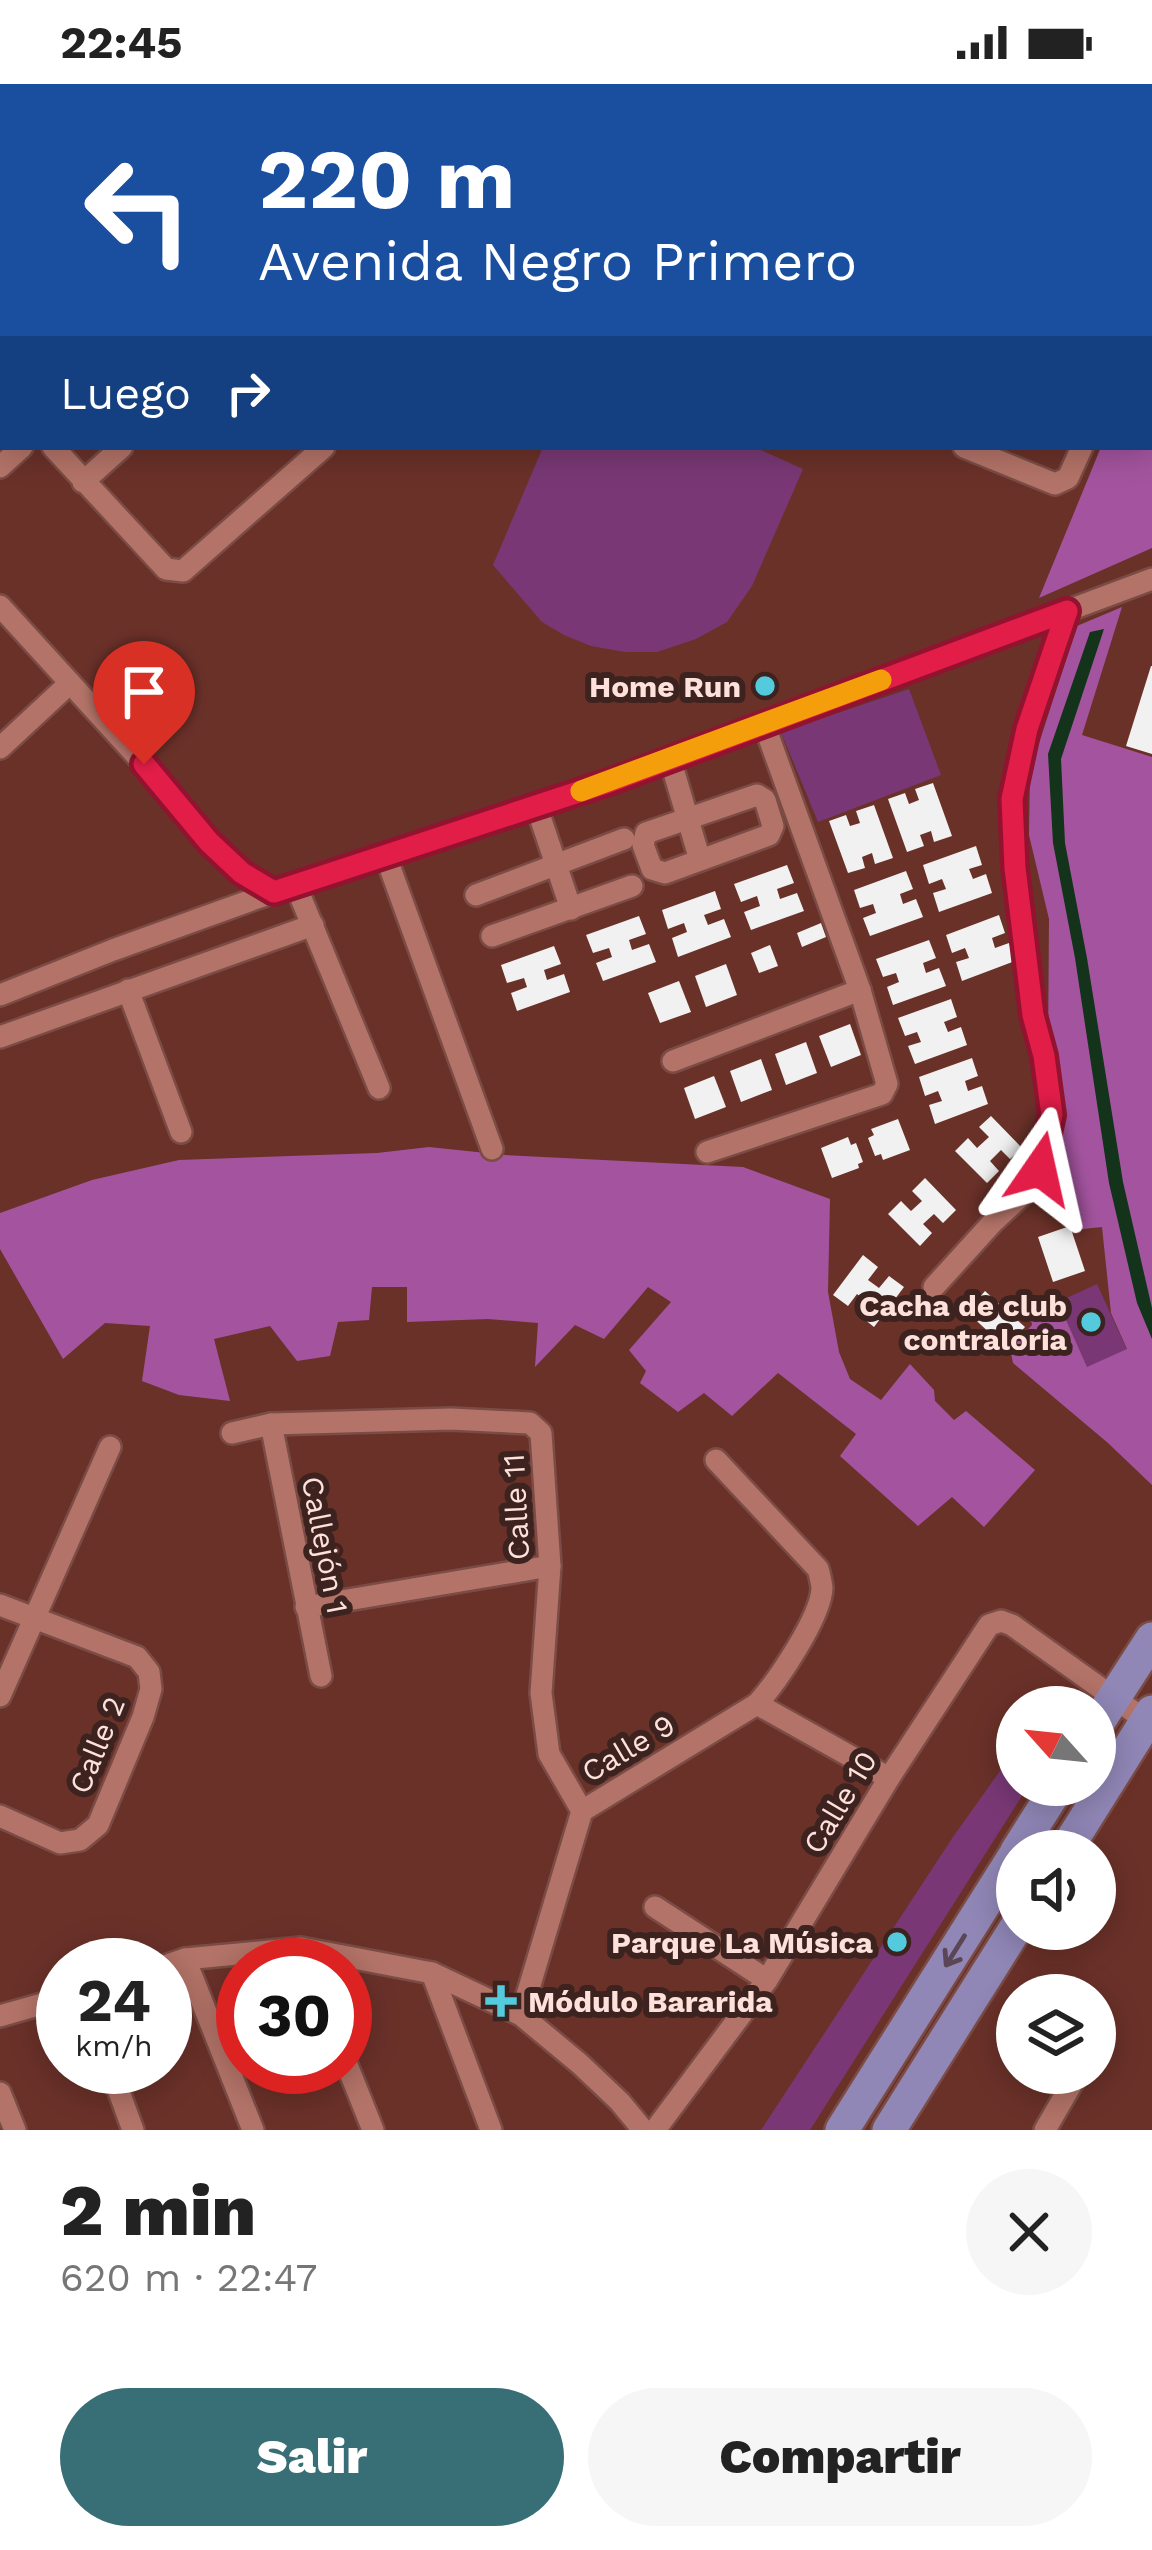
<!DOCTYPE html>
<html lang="es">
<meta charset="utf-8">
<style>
body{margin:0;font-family:"Work Sans",sans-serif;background:#f6f6f6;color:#222;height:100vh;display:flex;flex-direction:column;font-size:45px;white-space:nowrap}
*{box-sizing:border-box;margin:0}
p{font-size:39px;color:#767676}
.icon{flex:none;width:66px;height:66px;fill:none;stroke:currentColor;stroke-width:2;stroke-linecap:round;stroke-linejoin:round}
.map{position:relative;height:2046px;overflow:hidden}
.panel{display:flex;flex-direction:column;background:#fff;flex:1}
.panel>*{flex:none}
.guide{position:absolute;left:0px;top:0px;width:1152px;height:366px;box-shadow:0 6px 30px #0003;background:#1a4fa0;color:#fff;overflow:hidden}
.needle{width:78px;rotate:297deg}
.controls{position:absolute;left:996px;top:1602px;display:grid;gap:24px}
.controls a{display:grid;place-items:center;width:120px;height:120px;border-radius:50%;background:#fff;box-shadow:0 6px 30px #0003;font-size:60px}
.speed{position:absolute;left:36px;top:1854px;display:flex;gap:24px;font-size:60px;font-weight:700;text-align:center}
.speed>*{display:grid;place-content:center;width:156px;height:156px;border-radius:50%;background:#fff;box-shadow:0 6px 30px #0003;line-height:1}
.speed small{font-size:30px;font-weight:400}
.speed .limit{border:18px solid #d22;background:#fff;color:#111}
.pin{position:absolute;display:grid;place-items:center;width:102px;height:102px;color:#fff;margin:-123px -51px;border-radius:50% 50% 50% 0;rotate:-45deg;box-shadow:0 0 12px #0007}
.pin .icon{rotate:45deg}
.me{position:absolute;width:132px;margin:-66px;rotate:11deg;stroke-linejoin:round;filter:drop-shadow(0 0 9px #0008)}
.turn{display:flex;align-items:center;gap:42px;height:252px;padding:0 60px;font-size:54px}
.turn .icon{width:156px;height:156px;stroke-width:2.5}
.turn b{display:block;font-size:84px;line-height:102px}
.then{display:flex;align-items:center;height:114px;padding:0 60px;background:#0003;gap:24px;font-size:45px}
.round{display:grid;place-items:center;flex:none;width:126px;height:126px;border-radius:63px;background:#f6f6f6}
.overview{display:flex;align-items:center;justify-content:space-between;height:204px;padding:0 60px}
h1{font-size:72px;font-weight:800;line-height:90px}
.action{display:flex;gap:24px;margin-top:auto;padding:24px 60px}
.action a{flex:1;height:138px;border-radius:72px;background:#386e76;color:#fff;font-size:48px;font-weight:800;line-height:138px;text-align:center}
.action a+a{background:#f6f6f6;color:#222}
.status{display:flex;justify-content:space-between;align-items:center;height:84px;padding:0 60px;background:#fff;direction:ltr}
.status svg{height:33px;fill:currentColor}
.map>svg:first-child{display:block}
</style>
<div class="status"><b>22:45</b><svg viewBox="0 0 49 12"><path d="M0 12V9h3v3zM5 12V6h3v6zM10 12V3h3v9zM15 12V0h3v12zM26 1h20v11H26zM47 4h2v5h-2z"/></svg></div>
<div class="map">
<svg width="1152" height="2046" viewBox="0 0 1152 2046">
<rect width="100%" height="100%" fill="#6a3129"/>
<!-- green -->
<g fill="#793875">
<polygon points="543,363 754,363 803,385 752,502 727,538 696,555 657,568 625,568 591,562 564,551 542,538 493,481"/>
<polygon points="909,605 941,691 818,738 781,648"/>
<polygon points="1097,1200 1127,1266 1087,1284 1058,1218"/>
<polygon points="1017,1663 1017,1701 1029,1701 810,2046 761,2046 953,1753"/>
</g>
<!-- forest -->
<g fill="#a4549f">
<polygon points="1152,238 1152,464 1039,514 1101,363 1149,363 1149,245"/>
<polygon points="1122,523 1082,651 1152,673 1152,1401 1108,1359 1013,1279 1010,1264 1032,1241 1029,1224 1058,1218 1087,1283 1127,1265 1111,1229 1102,1143 1083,1145 1065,1134 1049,1107 1043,1074 1048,969 1049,835 1029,751 1030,687 1077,542"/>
<polygon points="429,1063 505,1071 743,1083 830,1115 828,1208 839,1268 850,1295 881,1316 910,1280 934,1306 935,1317 954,1336 966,1327 1035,1386 984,1443 952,1413 918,1442 840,1372 856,1350 778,1289 732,1332 704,1309 678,1328 640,1299 646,1287 629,1266 671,1218 648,1203 604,1255 575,1241 535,1283 538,1239 488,1235 407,1238 407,1203 372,1203 369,1236 338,1238 330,1272 297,1277 270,1242 214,1255 230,1317 179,1311 142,1297 150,1242 105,1239 63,1275 0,1165 0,1129 92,1096 179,1076 377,1069"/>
</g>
<!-- water -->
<polygon fill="#13331b" points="1104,545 1061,675 1065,759 1087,874 1123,1098 1152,1224 1152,1255 1137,1219 1109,1099 1075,874 1053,759 1048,670 1090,548"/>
<!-- building -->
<g fill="#f1f1f1">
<polygon points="1151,582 1152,582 1152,670 1126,662"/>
<polygon points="933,699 952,752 934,758 931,747 920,751 924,762 907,768 888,715 905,709 909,720 919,716 915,705"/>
<polygon points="874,721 893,774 875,780 872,769 862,773 865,784 848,789 829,737 846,731 850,742 860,739 856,727"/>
<polygon points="976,762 982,781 969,785 973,795 986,790 992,809 939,828 933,809 946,805 942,795 929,800 923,781"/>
<polygon points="787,781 794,799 777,805 780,815 797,809 804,827 751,846 744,828 760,822 757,812 741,818 734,800"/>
<polygon points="906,787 913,805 900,810 903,820 916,815 923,833 870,852 863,834 876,829 873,820 860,824 854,806"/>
<polygon points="715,807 721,825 704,831 708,841 724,835 731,853 678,873 672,854 687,848 684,839 668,845 662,826"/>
<polygon points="999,831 1005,849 992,854 995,864 1009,859 1015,877 962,897 956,878 969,874 965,864 952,869 946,851"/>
<polygon points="639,832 646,850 629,856 632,866 649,860 656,878 603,897 596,879 612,873 609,864 593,869 586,851"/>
<polygon points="821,839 826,853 802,863 797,849"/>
<polygon points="929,856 936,874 923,879 926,889 939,884 946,902 893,921 887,903 899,898 896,889 883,893 876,875"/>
<polygon points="770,861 778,882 759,889 751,869"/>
<polygon points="554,862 561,880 544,886 547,896 564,890 570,908 517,927 511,909 527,903 524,894 507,899 501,881"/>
<polygon points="726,880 737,911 706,923 695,892"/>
<polygon points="679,897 691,928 660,939 648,909"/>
<polygon points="951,915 957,933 944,938 948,948 961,943 967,961 915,980 908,962 921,958 917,948 905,952 898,934"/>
<polygon points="850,940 861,971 831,983 819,952"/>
<polygon points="806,958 817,989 786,1001 775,970"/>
<polygon points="972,974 978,992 965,997 968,1007 982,1002 988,1020 935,1040 929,1021 942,1017 938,1007 925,1012 919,993"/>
<polygon points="761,975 772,1006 741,1018 730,987"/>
<polygon points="714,992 726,1023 695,1035 684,1004"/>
<polygon points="991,1032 1022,1064 1010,1075 1001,1066 990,1077 999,1087 987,1099 955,1067 968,1054 977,1064 989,1053 979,1043"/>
<polygon points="898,1035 910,1066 883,1076 881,1070 875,1072 868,1054 874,1051 871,1045"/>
<polygon points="848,1053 851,1061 856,1059 863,1078 858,1080 859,1084 832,1094 821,1064"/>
<polygon points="925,1094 956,1126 943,1139 934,1130 923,1140 932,1149 920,1162 888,1130 901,1117 911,1127 922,1117 912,1107"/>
<polygon points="1070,1142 1085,1187 1053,1198 1038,1153"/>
<polygon points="863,1171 878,1183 868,1196 879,1204 889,1192 904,1203 874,1243 859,1231 868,1219 857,1210 848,1222 833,1211"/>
<polygon points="985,1207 1025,1243 1006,1264 967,1228"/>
</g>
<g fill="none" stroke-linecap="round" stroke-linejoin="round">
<!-- street casing -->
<g stroke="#7a4c45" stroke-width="26">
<g id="street">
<polyline points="343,0 351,3"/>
<polyline points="997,0 1004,3"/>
<polyline points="0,2 2,0"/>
<polyline points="445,3 446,0"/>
<polyline points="597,3 598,0"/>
<polyline points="743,3 744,0"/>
<polyline points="905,3 907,0"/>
<polyline points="930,3 931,0"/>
<polyline points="1149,64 1152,66"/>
<polyline points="0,111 3,108"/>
<polyline points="1149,211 1152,204"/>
<polyline points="0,287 3,284"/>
<polyline points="0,307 3,310"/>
<polyline points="53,363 166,485 183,487 324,363"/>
<polyline points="964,363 1055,400 1068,394 1082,363"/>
<polyline points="0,383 22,363"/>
<polyline points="83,398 122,363"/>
<polyline points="0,522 144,680 209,758 242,789 274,808"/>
<polyline points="0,664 70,599"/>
<polyline points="670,675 700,776"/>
<polygon points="757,711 765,716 773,742 769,751 665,789 652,785 643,761 646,749"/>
<polyline points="536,721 571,825"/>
<polyline points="385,770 492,1065"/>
<polyline points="296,802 379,1004"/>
<polyline points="476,811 624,755"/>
<polyline points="492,852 632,802"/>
<polyline points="128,906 181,1048"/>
<polyline points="0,911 113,866 274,808 612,697 1152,495"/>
<polyline points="0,953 313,841"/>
<polyline points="673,977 860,906"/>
<polyline points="707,1068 882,1010 887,1000 860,906 764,640"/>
<polyline points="934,1203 993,1138 1032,1102 1047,1060 1051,1031 1044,972 1033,931 1015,784 1012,714 1027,645 1068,527"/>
<polyline points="271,1340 321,1592"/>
<polyline points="232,1349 271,1340 451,1335 530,1339 541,1349 550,1482 541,1609 549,1670 582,1727"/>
<path d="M716 1376 818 1485C819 1487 822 1502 822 1504 821 1533 777 1598 757 1620"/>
<polyline points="0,1521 137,1573 149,1588 151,1605 143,1633 98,1741 80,1756 60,1759 0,1732"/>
<polyline points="306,1523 550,1482"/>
<polyline points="0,1612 110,1363"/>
<polyline points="655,1823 767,1896"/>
<polyline points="185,1875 253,2046"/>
<polyline points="165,1882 185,1875 301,1864 432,1889 521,1931 580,1980 620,2018 643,2046"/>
<polyline points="432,1889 491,2046"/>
<polyline points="521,1931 582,1727 757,1620 889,1694"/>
<polyline points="0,1932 63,1914"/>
<polyline points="345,1976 373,2046"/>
<polyline points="110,1983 133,2046"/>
<polyline points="0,2009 15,2046"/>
<polyline points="655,2046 767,1896 889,1694 989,1541 1001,1537 1012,1541 1152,1641"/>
<polyline points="1045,2046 1078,1989"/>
</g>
</g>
<!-- primary casing -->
<g stroke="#7a4c45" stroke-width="38">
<g id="primary">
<polyline points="1095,1643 1152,1555"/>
<polyline points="1017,1767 1059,1701"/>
<polyline points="1065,1767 1152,1628"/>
<polyline points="842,2046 1017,1768"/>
<polyline points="889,2046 1017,1842"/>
</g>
</g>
<!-- street -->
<use href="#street" stroke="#b37368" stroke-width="21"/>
<!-- primary -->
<use href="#primary" stroke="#9187b7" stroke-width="33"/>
</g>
<!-- one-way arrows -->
<defs><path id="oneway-shaft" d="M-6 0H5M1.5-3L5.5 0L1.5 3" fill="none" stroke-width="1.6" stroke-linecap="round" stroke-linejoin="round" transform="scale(3)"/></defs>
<use stroke="#5a4654" href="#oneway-shaft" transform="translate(955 1867) rotate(122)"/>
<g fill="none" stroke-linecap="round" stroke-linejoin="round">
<!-- route casing -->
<g stroke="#92132f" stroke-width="30">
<polyline id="route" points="144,680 209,758 242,789 274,808 612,697 1067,527 1027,645 1012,715 1015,784 1033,931 1044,972 1052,1031 1040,1085"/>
</g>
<!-- route -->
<use href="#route" stroke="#e11d48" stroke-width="21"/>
<!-- slow -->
<polyline stroke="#f59e0b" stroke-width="21" points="581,707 881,596"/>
</g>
<!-- markers -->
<g fill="#54cadd" stroke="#3d231f" stroke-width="4.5">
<circle cx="765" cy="602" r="12"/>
<circle cx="1091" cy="1238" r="12"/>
<circle cx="897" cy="1858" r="12"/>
<path d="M495 1899h12v12h12v12h-12v12h-12v-12h-12v-12h12z"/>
</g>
<g text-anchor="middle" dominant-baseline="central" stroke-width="12" stroke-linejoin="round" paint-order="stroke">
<!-- poi labels -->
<g font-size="30" font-weight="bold" fill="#fee1db" stroke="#3d231f" text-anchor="end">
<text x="741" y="602">Home Run</text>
<text x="1067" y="1221">Cacha de club<tspan x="1067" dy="34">contraloria</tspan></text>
<text x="873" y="1858">Parque La Música</text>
<text x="528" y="1917" text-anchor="start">Módulo Bararida</text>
</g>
<!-- street labels -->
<g font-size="30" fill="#fee1db" stroke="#3d231f">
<text transform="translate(516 1423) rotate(-93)">Calle 11</text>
<text transform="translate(325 1461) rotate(79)">Callejón 1</text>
<text transform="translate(97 1661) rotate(-68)">Calle 2</text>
<text transform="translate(628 1664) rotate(-31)">Calle 9</text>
<text transform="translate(840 1718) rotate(-59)">Calle 10</text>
</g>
</g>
</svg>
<div class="controls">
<a><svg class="needle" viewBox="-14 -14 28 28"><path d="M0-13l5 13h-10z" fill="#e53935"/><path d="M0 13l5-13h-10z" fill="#767676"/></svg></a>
<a><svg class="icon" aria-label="sound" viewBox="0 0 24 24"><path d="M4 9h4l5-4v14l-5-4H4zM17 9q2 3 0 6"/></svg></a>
<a><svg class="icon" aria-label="layers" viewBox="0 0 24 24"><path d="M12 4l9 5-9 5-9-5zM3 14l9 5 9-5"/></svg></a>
</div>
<div class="speed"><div>24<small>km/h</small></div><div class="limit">30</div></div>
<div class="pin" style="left:144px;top:680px;background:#d93025"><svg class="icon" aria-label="arrive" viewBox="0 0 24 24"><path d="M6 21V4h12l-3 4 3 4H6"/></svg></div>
<svg class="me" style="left:1040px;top:1085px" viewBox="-20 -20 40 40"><path d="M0-17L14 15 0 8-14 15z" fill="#e11d48" stroke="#fff" stroke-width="4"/></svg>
<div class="guide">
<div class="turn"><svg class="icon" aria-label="left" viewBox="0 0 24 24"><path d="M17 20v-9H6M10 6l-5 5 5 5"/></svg><div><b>220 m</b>Avenida Negro Primero</div></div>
<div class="then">Luego<svg class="icon" aria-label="right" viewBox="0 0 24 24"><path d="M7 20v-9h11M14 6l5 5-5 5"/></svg></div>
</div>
</div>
<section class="panel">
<div class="overview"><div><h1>2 min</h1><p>620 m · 22:47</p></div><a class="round"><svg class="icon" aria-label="close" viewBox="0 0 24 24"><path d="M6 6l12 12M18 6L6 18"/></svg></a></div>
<div class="action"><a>Salir</a><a>Compartir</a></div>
</section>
